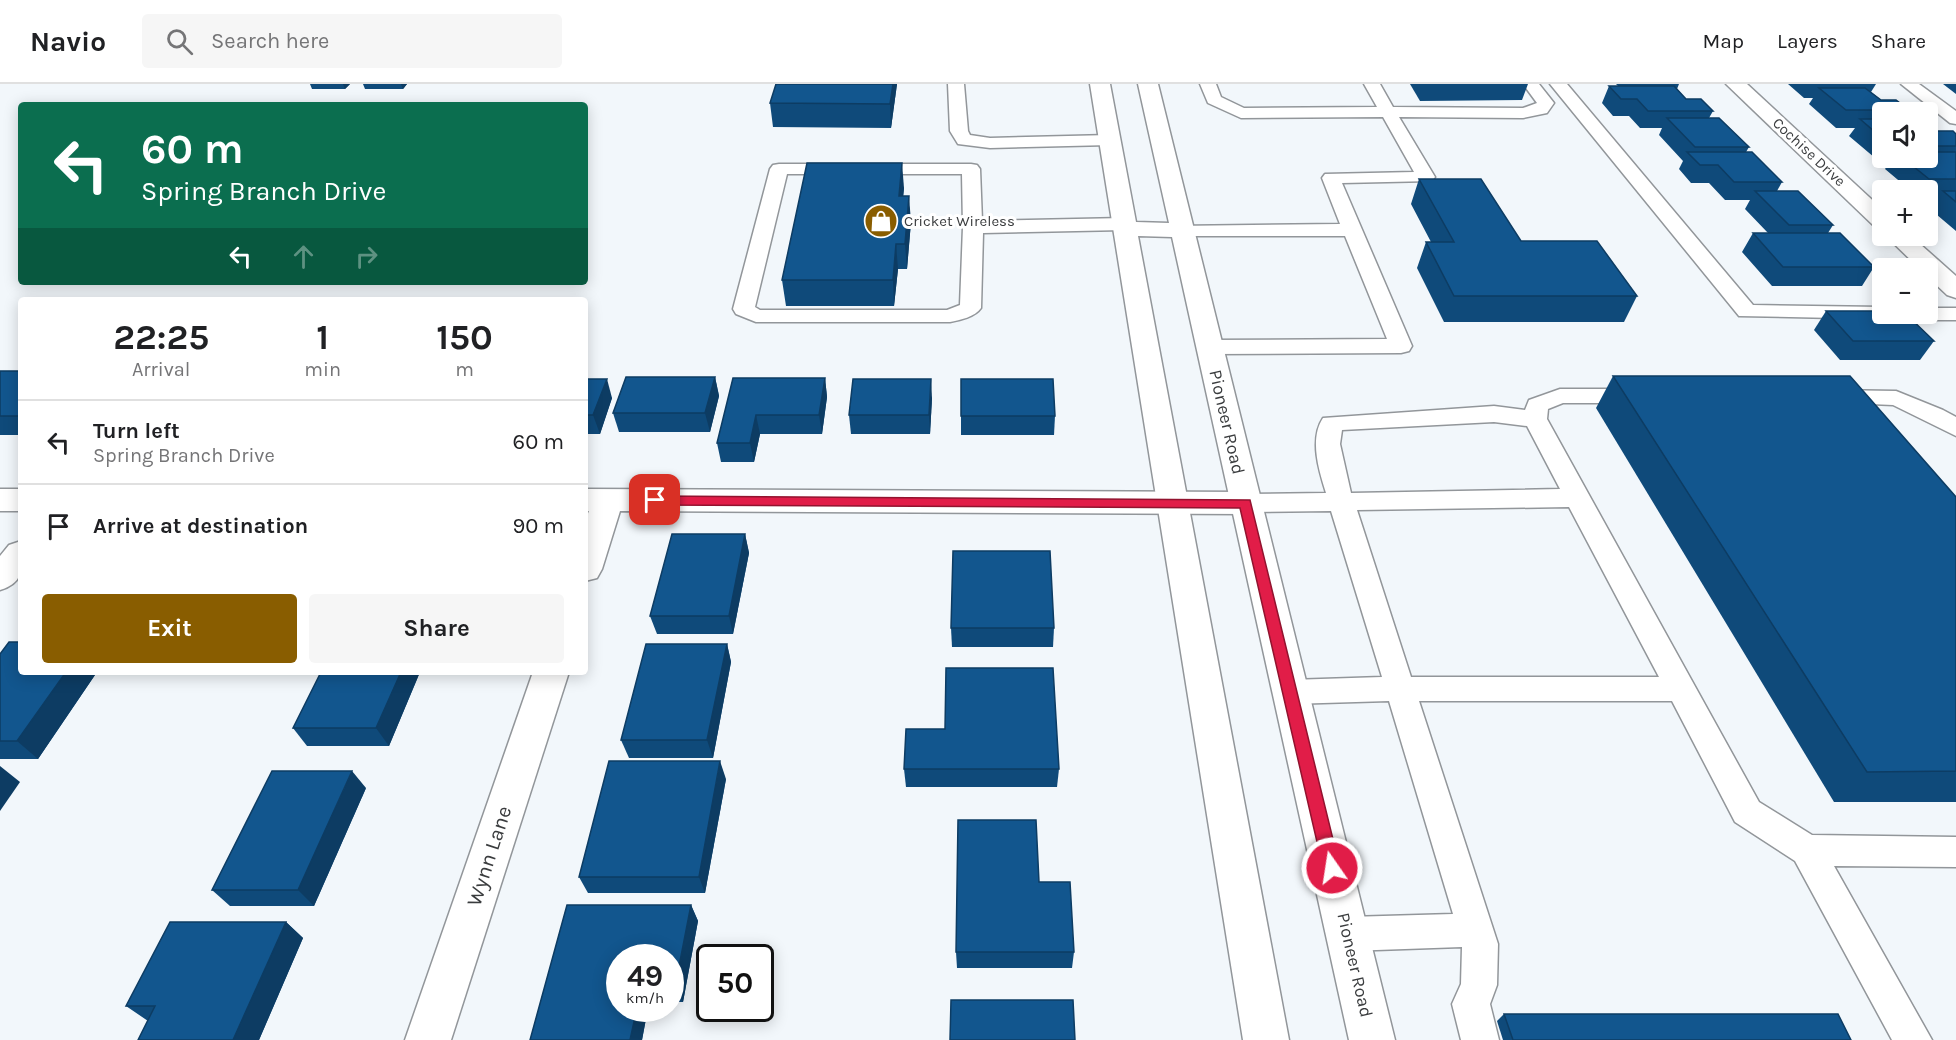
<!DOCTYPE html>
<meta charset="utf-8">
<style>
body{margin:0;font-family:Karla,sans-serif;background:#f6f6f6;color:#202124;height:100vh;display:flex;flex-direction:column;font-size:22px;white-space:nowrap}
*{box-sizing:border-box;margin:0}
p{font-size:20px;color:#757577}
.icon{flex:none;width:33px;height:33px;fill:none;stroke:currentColor;stroke-width:2;stroke-linecap:round;stroke-linejoin:round}
.map{position:relative;flex:1;overflow:hidden}
.details{position:absolute;left:18px;top:213px;width:570px;height:378px;display:flex;flex-direction:column;background:#fff;border-radius:6px;box-shadow:0 3px 15px #0003}
.details>*{flex:none}
.banner{position:absolute;left:18px;top:18px;width:570px;height:183px;border-radius:6px;box-shadow:0 3px 15px #0003;background:#0b6e4f;color:#fff;overflow:hidden}
.tools{position:absolute;left:1872px;top:18px;display:grid;gap:12px}
.tools a{display:grid;place-items:center;width:66px;height:66px;border-radius:6px;background:#fff;box-shadow:0 3px 15px #0003;font-size:30px}
.speed{position:absolute;left:606px;top:860px;display:flex;gap:12px;font-size:30px;font-weight:700;text-align:center}
.speed>*{display:grid;place-content:center;width:78px;height:78px;border-radius:50%;background:#fff;box-shadow:0 3px 15px #0003;line-height:1}
.speed small{font-size:15px;font-weight:400}
.speed .limit{border:3px solid #111;border-radius:9px;background:#fff;color:#111}
.pin{position:absolute;display:grid;place-items:center;width:51px;height:51px;color:#fff;margin:-26px;border-radius:12px;box-shadow:0 3px 9px #0006}
.me{position:absolute;width:66px;margin:-33px;rotate:347deg;stroke-linejoin:round;filter:drop-shadow(0 0 4px #0008)}
.turn{display:flex;align-items:center;gap:21px;height:126px;padding:0 24px;font-size:27px}
.turn .icon{width:78px;height:78px;stroke-width:2.5}
.turn b{display:block;font-size:42px;line-height:51px}
.lanes{display:flex;align-items:center;height:57px;padding:0 24px;background:#0003;justify-content:center;gap:30px;direction:ltr}
.lanes .off{opacity:.35}
.eta{display:flex;justify-content:space-evenly;align-items:center;height:102px;text-align:center}
.eta b{font-size:36px;font-weight:700;line-height:42px}
.action{display:flex;gap:12px;margin-top:auto;padding:12px 24px}
.action a{flex:1;height:69px;border-radius:6px;background:#895d00;color:#fff;font-size:24px;font-weight:700;line-height:69px;text-align:center}
.action a+a{background:#f6f6f6;color:#202124}
ul{padding:0;list-style:none}
li{display:flex;align-items:center;gap:18px;height:84px;padding:0 24px;border-top:2px solid #e0e0e0}
li div{flex:1}
li b{display:block;font-size:22px}
li em{font-style:normal}
header{display:flex;align-items:center;gap:36px;box-sizing:border-box;height:84px;padding:0 30px;background:#fff;border-bottom:2px solid #e0e0e0}
header strong{font-size:28px}
nav{display:flex;gap:33px;margin-inline-start:auto;font-size:21px}
.search{width:420px;height:54px;background:#f6f6f6;display:flex;align-items:center;gap:15px;box-sizing:border-box;padding:0 21px;border-radius:6px;color:#757577;font-size:22px}
.map>svg:first-child{display:block}
</style>
<header>
<strong>Navio</strong>
<div class="search"><svg class="icon" aria-label="search" viewBox="0 0 24 24"><circle cx="10" cy="10" r="6"/><path d="M15 15l6 6"/></svg>Search here</div>
<nav><a>Map</a><a>Layers</a><a>Share</a></nav>
</header>
<div class="map">
<svg width="1956" height="956" viewBox="0 0 1956 956">
<rect width="100%" height="100%" fill="#f2f7fb"/>
<g fill="none" stroke-linecap="round" stroke-linejoin="round">
<!-- lane casing -->
<g stroke="#92969a" stroke-width="3">
<g id="lane">
<polygon points="948,0 964,0 968,47 970,51 990,54 1110,51 1116,52 1119,56 1116,60 1110,61 990,64 958,60 950,47"/>
<polygon points="1200,0 1216,0 1221,13 1244,24 1377,23 1364,0 1380,0 1393,23 1523,24 1537,19 1523,0 1539,0 1554,19 1547,29 1523,34 1399,33 1435,93 1432,97 1342,99 1412,262 1409,267 1401,269 1209,270 1201,268 1198,263 1201,258 1209,256 1387,255 1345,152 1181,152 1174,150 1171,146 1174,142 1340,140 1322,94 1325,90 1414,88 1383,33 1241,34 1208,19"/>
<polygon points="1550,0 1567,0 1753,221 1882,223 1882,230 1892,230 1890,234 1882,235 1739,232"/>
<polygon points="1901,0 1919,0 1956,27 1956,40 1950,39"/>
<path d="M779 80H971L977 81 980 85 982 137 1124 134 1131 136 1134 140 1131 144 1124 146 983 149 981 224C975 233 960 236 950 238H756L736 230 733 225 770 85 773 81ZM787 90H962L963 143 960 221 947 226H760L755 223Z"/>
<polygon points="1928,224 1956,224 1956,236 1908,236 1900,235 1897,230 1928,230"/>
<path d="M1560 305H1637L1645 307 1649 312 1645 317 1637 319H1563L1548 325 1547 335 1759 718 1812 751 1956 753V783L1834 782 1932 956H1892L1795 777 1735 738 1672 617H1419L1498 860 1497 901 1490 920 1499 956H1461L1452 920 1461 900 1462 863 1348 867 1335 862 1330 850 1335 838 1348 833 1453 830 1389 617 1290 620 1279 617 1275 608 1279 599 1290 596 1382 593 1331 427 1246 428 1237 425 1233 419 1237 413 1246 410 1326 409C1319 387 1309 355 1323 334L1494 322 1525 326 1529 316ZM1494 338 1527 342 1560 405 1351 409 1340 360 1342 346ZM1569 423 1659 593H1411L1357 426Z"/>
<polygon points="1832,306 1896,307 1943,326 1956,333 1956,352 1893,321 1824,318 1820,313 1824,308"/>
</g>
</g>
<!-- street casing -->
<g stroke="#92969a" stroke-width="3">
<g id="street">
<polygon points="1726,0 1747,0 1882,125 1882,144 1874,142"/>
<polygon points="1886,152 1911,152 1956,192 1956,214 1947,211 1928,193 1928,184 1919,184"/>
<rect x="0" y="405" width="21" height="22"/>
<polygon points="585,405 1246,408 1257,411 1262,419 1257,427 1246,430 620,427 602,485 597,494 585,497 585,437 589,427 585,427"/>
<path d="M21 457C21 481 27 498 0 506V472L9 461Z"/>
<polygon points="533,588 569,588 451,956 405,956"/>
</g>
</g>
<!-- secondary casing -->
<g stroke="#92969a" stroke-width="3">
<polygon id="secondary" points="1090,0 1110,0 1136,138 1169,139 1138,0 1158,0 1395,956 1349,956 1172,153 1138,152 1289,956 1243,956"/>
</g>
<!-- lane -->
<use href="#lane" fill="#fff" fill-rule="evenodd"/>
<!-- street -->
<use href="#street" fill="#fff" fill-rule="evenodd"/>
<!-- secondary -->
<use href="#secondary" fill="#fff" fill-rule="evenodd"/>
</g>
<!-- wall -->
<g fill="#0f4a7a">
<polygon points="310,0 350,0 345,5 312,5"/>
<polygon points="363,0 407,0 403,5 365,5"/>
<polygon points="897,0 891,44 773,43 770,19"/>
<polygon points="1410,0 1528,0 1522,16 1420,17"/>
<polygon points="1616,0 1679,0 1677,5 1686,15 1713,27 1709,34 1749,63 1746,68 1782,98 1777,107 1833,141 1828,149 1874,183 1862,202 1772,202 1742,168 1753,149 1768,149 1745,125 1750,116 1725,116 1709,99 1691,99 1679,85 1683,77 1659,51 1662,44 1640,44 1629,32 1613,32 1602,19 1609,2 1618,2"/>
<polygon points="1788,0 1876,0 1871,8 1881,16 1909,26 1907,28 1882,28 1882,74 1928,74 1928,47 1956,50 1956,147 1930,125 1938,113 1928,113 1928,106 1910,106 1885,85 1889,79 1881,79 1849,52 1855,44 1836,44 1809,20 1813,14 1804,14"/>
<polygon points="1943,0 1956,0 1956,10"/>
<polygon points="1419,95 1521,157 1637,212 1624,238 1444,238 1417,184 1426,158 1431,158 1411,120"/>
<polygon points="904,104 903,112 911,138 907,185 898,185 894,222 786,222 782,196"/>
<polygon points="1826,227 1934,257 1920,276 1840,276 1814,246"/>
<rect x="0" y="287" width="21" height="64"/>
<polygon points="1613,292 1956,413 1956,718 1834,718 1596,324"/>
<polygon points="715,293 719,312 710,348 619,348 613,329"/>
<polygon points="733,294 825,294 827,313 822,350 760,350 754,378 721,378 717,359"/>
<polygon points="585,295 612,314 600,350 585,350"/>
<polygon points="932,314 930,350 851,350 849,331"/>
<polygon points="961,332 1055,332 1054,351 961,351"/>
<polygon points="745,450 749,469 733,550 657,550 650,532"/>
<polygon points="951,544 1054,544 1053,563 952,563"/>
<polygon points="727,560 731,578 713,674 629,674 621,656"/>
<polygon points="0,570 21,588 97,588 38,675 0,675"/>
<polygon points="321,588 420,588 389,662 307,662 293,644"/>
<polygon points="945,645 1059,685 1057,703 906,703 904,685"/>
<polygon points="726,695 705,809 588,809 579,793"/>
<polygon points="366,704 314,822 230,822 212,806"/>
<polygon points="1039,798 1074,868 1072,884 957,884 956,868"/>
<polygon points="567,821 691,821 698,837 683,918 670,918 670,873 620,873 620,924 648,924 642,956 530,956"/>
<polygon points="286,838 303,854 259,956 138,956 148,937 126,922"/>
<polygon points="1504,930 1851,956 1503,956 1497,937"/>
</g>
<!-- shaded-wall -->
<g fill="#0d3c63">
<polygon points="343,0 350,0 345,5"/>
<polygon points="401,0 407,0 403,5"/>
<polygon points="893,0 897,0 891,44 890,20"/>
<polygon points="902,79 904,104 901,138 899,112"/>
<polygon points="909,112 911,138 907,185 905,160"/>
<polygon points="896,160 898,185 894,222 893,196"/>
<polygon points="715,293 719,312 710,348 705,329"/>
<polygon points="825,294 827,313 822,350 819,331"/>
<polygon points="607,295 612,314 600,350 593,331"/>
<polygon points="931,295 932,314 930,350 929,331"/>
<polygon points="756,331 760,350 754,378 750,359"/>
<polygon points="745,450 749,469 733,550 729,532"/>
<polygon points="727,560 731,578 713,674 707,656"/>
<polygon points="66,588 97,588 38,675 17,657"/>
<polygon points="401,588 420,588 389,662 376,644"/>
<polygon points="720,677 726,695 705,809 699,793"/>
<polygon points="0,682 20,698 0,727"/>
<polygon points="352,687 366,704 314,822 298,806"/>
<polygon points="691,821 698,837 683,918 675,903"/>
<polygon points="286,838 303,854 259,956 233,956"/>
<polygon points="637,924 648,924 642,956 630,956"/>
</g>
<!-- building -->
<g fill="#12568e" stroke="#0d3c63" stroke-width="1.5">
<polygon points="776,0 893,0 890,20 770,19"/>
<polygon points="1609,2 1674,2 1686,15 1701,15 1713,27 1648,27 1637,15 1621,15"/>
<polygon points="1819,4 1865,4 1881,16 1896,16 1909,26 1846,26"/>
<polygon points="1667,34 1719,34 1749,63 1695,63"/>
<polygon points="1860,35 1882,35 1882,54"/>
<polygon points="1928,47 1953,47 1956,50 1956,62 1928,62"/>
<polygon points="1687,68 1752,68 1782,98 1734,98 1718,81 1700,81"/>
<polygon points="1928,68 1956,68 1956,95 1929,95 1903,74 1928,74"/>
<polygon points="807,79 902,79 899,112 909,112 905,160 896,160 893,196 782,196"/>
<polygon points="1419,95 1481,95 1521,157 1597,157 1637,212 1454,212 1426,158 1454,158"/>
<polygon points="1755,107 1798,107 1833,141 1789,141"/>
<polygon points="1943,107 1956,107 1956,118"/>
<polygon points="1753,149 1840,149 1874,183 1783,183"/>
<polygon points="1826,227 1882,227 1882,230 1906,230 1934,257 1853,257"/>
<rect x="0" y="287" width="21" height="45"/>
<polygon points="1613,292 1850,292 1956,413 1956,687 1867,688"/>
<polygon points="626,293 715,293 705,329 613,329"/>
<polygon points="733,294 825,294 819,331 756,331 750,359 717,359"/>
<polygon points="585,295 607,295 593,331 585,331"/>
<polygon points="853,295 931,295 929,331 849,331"/>
<polygon points="961,295 1053,295 1055,332 961,332"/>
<polygon points="672,450 745,450 729,532 650,532"/>
<polygon points="953,467 1050,467 1054,544 951,544"/>
<polygon points="9,558 21,558 21,588 66,588 17,657 0,657 0,570"/>
<polygon points="646,560 727,560 707,656 621,656"/>
<polygon points="946,584 1053,584 1059,685 904,685 906,645 945,645"/>
<polygon points="321,588 401,588 376,644 293,644"/>
<polygon points="609,677 720,677 699,793 579,793"/>
<polygon points="272,687 352,687 298,806 212,806"/>
<polygon points="958,736 1036,736 1039,798 1070,798 1074,868 956,868"/>
<polygon points="567,821 691,821 675,903 670,903 670,873 620,873 620,924 637,924 630,956 530,956"/>
<polygon points="170,838 286,838 233,956 138,956 155,922 126,922"/>
<polygon points="951,916 1073,916 1075,956 950,956"/>
<polygon points="1504,930 1838,930 1851,956 1513,956"/>
</g>
<!-- route -->
<polygon fill="#e11d48" stroke="#92132f" stroke-width="1.5" points="655,412 1250,416 1340,784 1338,790 1332,792 1326,790 1323,784 1240,424 655,421 649,416"/>
<!-- icons -->
<defs>
<g id="shop-disc" transform="scale(1.725)"><circle r="9.5" fill="#895d00" stroke="#fff"/><path d="M-5-2.5h2.3a2.7 3.5 0 0 1 5.4 0H5L5.5 6h-11ZM-1.5-2.5h3a1.5 2.3 0 0 0-3 0Z" fill="#fff"/></g>
</defs>
<g fill-rule="evenodd">
<use href="#shop-disc" x="881" y="137"/>
</g>
<g text-anchor="middle" dominant-baseline="central" stroke-width="6" stroke-linejoin="round" paint-order="stroke">
<!-- far-street labels -->
<g font-size="15" fill="#3a3c3e" stroke="#fff">
<text transform="translate(1809 68) rotate(43)">Cochise Drive</text>
</g>
<!-- far-poi labels -->
<g font-size="15" fill="#3a3c3e" stroke="#fff" text-anchor="start">
<text x="904" y="137">Cricket Wireless</text>
</g>
<!-- street labels -->
<g font-size="18" fill="#3a3c3e" stroke="#fff">
<text transform="translate(1227 338) rotate(77)">Pioneer Road</text>
<text transform="translate(1355 881) rotate(77)">Pioneer Road</text>
</g>
<!-- near-street labels -->
<g font-size="21" fill="#3a3c3e" stroke="#fff">
<text transform="translate(489 772) rotate(-72)">Wynn Lane</text>
</g>
</g>
</svg>
<div class="tools">
<a><svg class="icon" aria-label="sound" viewBox="0 0 24 24"><path d="M4 9h4l5-4v14l-5-4H4zM17 9q2 3 0 6"/></svg></a>
<a>+</a>
<a>−</a>
</div>
<div class="speed"><div>49<small>km/h</small></div><div class="limit">50</div></div>
<div class="pin" style="left:655px;top:416px;background:#d93025"><svg class="icon" aria-label="arrive" viewBox="0 0 24 24"><path d="M6 21V4h12l-3 4 3 4H6"/></svg></div>
<svg class="me" style="left:1332px;top:784px" viewBox="-20 -20 40 40"><circle r="17" fill="#e11d48" stroke="#fff" stroke-width="3"/><path d="M0-11L8 9 0 5-8 9z" fill="#fff"/></svg>
<div class="banner">
<div class="turn"><svg class="icon" aria-label="left" viewBox="0 0 24 24"><path d="M17 20v-9H6M10 6l-5 5 5 5"/></svg><div><b>60 m</b>Spring Branch Drive</div></div>
<div class="lanes"><svg class="icon" aria-label="left" viewBox="0 0 24 24"><path d="M17 20v-9H6M10 6l-5 5 5 5"/></svg><svg class="icon off" aria-label="ahead" viewBox="0 0 24 24"><path d="M12 20V5M6 11l6-6 6 6"/></svg><svg class="icon off" aria-label="right" viewBox="0 0 24 24"><path d="M7 20v-9h11M14 6l5 5-5 5"/></svg></div>
</div>
<section class="details">
<div class="eta">
<div><b>22:25</b><p>Arrival</p></div>
<div><b>1</b><p>min</p></div>
<div><b>150</b><p>m</p></div>
</div>
<ul>
<li><svg class="icon" aria-label="left" viewBox="0 0 24 24"><path d="M17 20v-9H6M10 6l-5 5 5 5"/></svg><div><b>Turn left</b><p>Spring Branch Drive</p></div><em>60 m</em></li>
<li><svg class="icon" aria-label="arrive" viewBox="0 0 24 24"><path d="M6 21V4h12l-3 4 3 4H6"/></svg><div><b>Arrive at destination</b></div><em>90 m</em></li>
</ul>
<div class="action"><a>Exit</a><a>Share</a></div>
</section>
</div>
